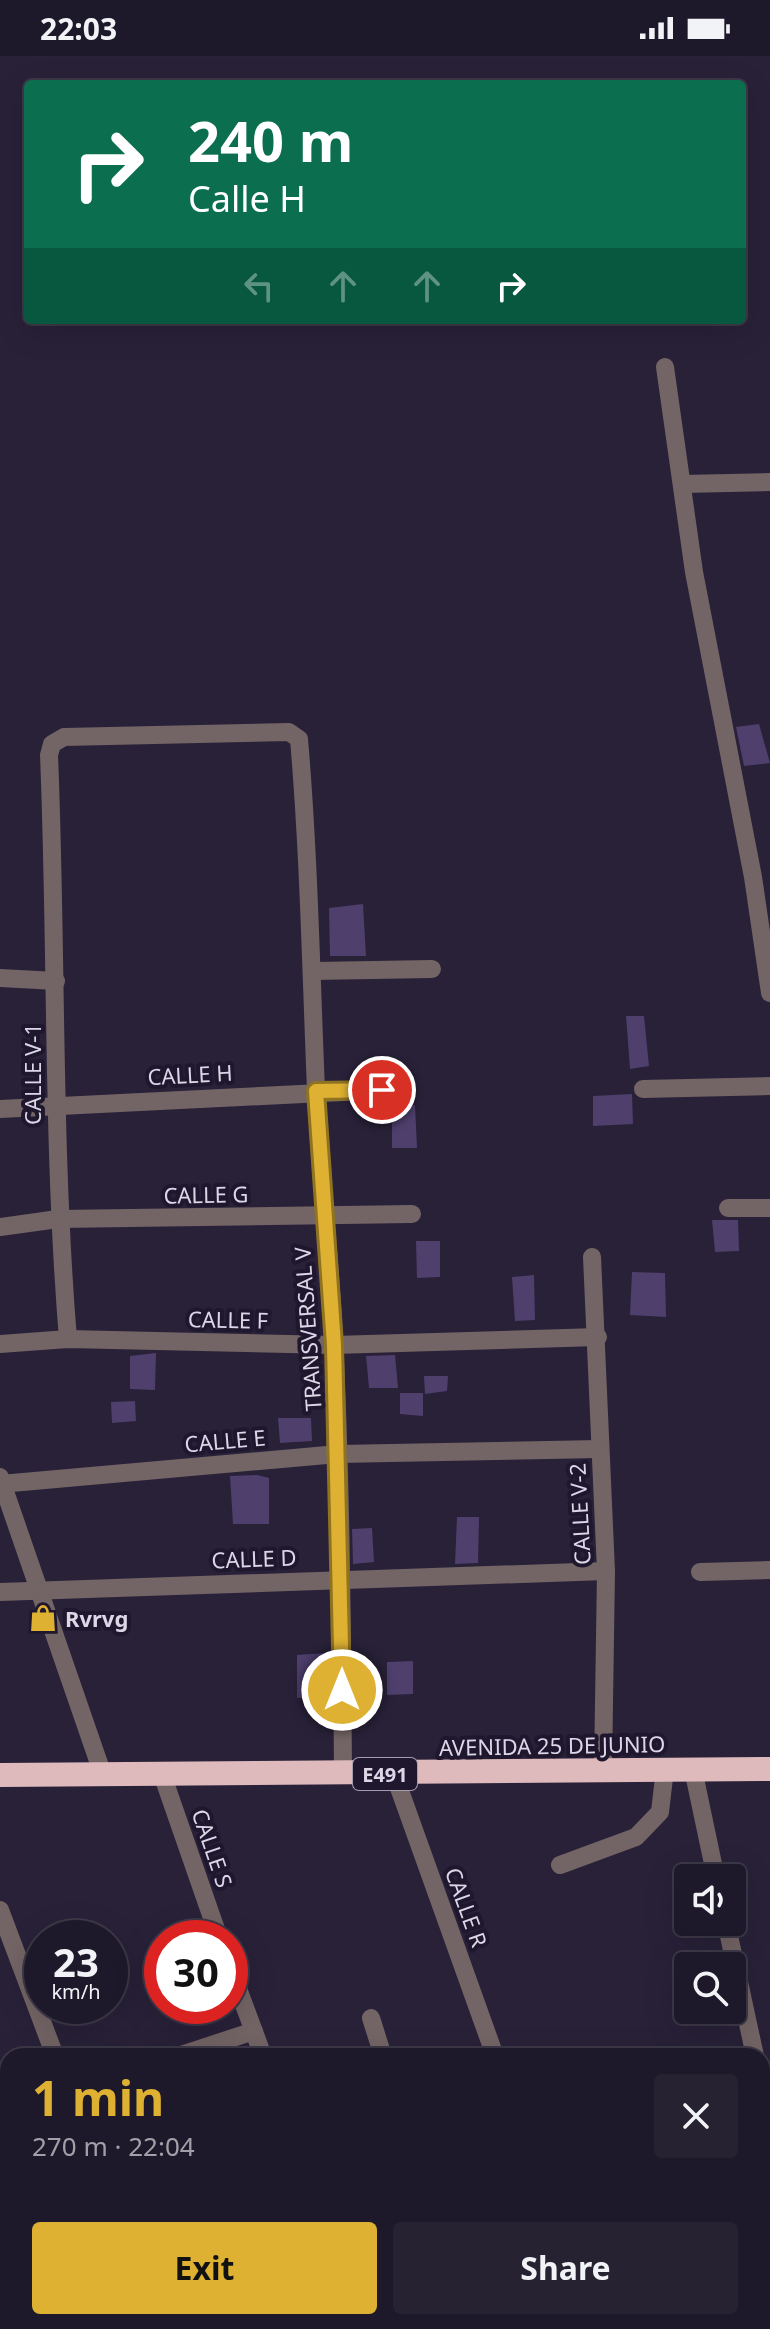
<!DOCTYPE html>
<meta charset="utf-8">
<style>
body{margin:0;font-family:"Noto Sans",sans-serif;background:#262232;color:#f1f3f6;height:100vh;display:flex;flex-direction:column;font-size:30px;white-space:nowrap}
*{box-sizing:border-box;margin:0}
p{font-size:26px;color:#a1a0a8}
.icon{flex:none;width:44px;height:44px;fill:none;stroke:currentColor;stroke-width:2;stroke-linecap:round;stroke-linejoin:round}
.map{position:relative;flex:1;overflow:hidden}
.details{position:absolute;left:0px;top:1992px;width:770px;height:282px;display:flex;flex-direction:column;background:#1e192a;border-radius:24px 24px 0 0;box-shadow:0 8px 32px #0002,0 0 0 2px #3c3847}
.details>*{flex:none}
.top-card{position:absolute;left:24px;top:24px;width:722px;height:244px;border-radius:8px;box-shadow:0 8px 32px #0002,0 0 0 2px #3c3847;background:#0b6e4f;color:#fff;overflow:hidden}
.controls{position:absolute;left:674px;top:1808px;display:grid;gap:16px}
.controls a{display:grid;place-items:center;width:72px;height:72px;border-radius:8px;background:#1e192a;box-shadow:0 8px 32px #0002,0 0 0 2px #3c3847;font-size:40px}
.speed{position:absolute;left:24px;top:1864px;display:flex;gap:16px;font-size:40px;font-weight:700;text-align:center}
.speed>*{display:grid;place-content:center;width:104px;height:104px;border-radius:50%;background:#1e192a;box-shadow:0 8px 32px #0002,0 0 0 2px #3c3847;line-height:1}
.speed small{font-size:20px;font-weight:400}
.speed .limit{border:12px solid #d22;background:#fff;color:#111}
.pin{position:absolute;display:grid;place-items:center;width:68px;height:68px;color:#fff;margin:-34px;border:4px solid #fff;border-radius:50%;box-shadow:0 2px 8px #0007}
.me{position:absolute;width:88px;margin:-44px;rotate:0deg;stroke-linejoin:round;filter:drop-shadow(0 0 6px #0008)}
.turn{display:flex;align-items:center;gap:28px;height:168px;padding:0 32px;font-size:36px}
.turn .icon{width:104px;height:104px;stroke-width:2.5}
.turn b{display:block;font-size:56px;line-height:68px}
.lanes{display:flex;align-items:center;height:76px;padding:0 32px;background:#0003;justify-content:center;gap:40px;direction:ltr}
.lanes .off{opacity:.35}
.round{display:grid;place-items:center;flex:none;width:84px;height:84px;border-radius:8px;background:#262232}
.head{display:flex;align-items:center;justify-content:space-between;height:136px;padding:0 32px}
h1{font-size:48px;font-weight:700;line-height:60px;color:#deb133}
.cta{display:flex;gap:16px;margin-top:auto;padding:16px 32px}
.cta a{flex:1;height:92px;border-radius:8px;background:#deb133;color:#111;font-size:32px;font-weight:700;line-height:92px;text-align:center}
.cta a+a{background:#262232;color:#f1f3f6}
.status{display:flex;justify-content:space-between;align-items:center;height:56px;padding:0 40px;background:#1e192a;direction:ltr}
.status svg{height:22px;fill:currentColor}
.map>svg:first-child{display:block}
</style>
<div class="status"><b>22:03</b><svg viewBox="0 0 49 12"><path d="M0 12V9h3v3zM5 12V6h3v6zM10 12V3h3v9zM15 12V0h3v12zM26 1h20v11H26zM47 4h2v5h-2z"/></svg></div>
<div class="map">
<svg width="770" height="2273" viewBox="0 0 770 2273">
<rect width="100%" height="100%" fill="#282138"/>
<!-- building -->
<g fill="#4e3f6d">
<polygon points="759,668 770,707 744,710 736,671"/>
<polygon points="363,848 366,900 330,900 329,852"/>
<polygon points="626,960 644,960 649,1010 630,1013"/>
<polygon points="632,1038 633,1068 593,1070 593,1040"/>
<polygon points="415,1049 417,1092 392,1092 392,1050"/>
<polygon points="712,1164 738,1164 739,1195 715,1196"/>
<polygon points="416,1185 440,1185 440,1221 417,1222"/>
<polygon points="632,1216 665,1217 666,1261 630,1259"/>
<polygon points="534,1219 535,1264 515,1265 512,1221"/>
<polygon points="156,1297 155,1334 130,1333 130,1300"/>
<polygon points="395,1299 398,1332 369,1332 366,1300"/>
<polygon points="424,1320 448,1320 447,1335 425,1338"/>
<polygon points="400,1337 423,1337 423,1360 400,1358"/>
<polygon points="135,1345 136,1365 112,1367 111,1346"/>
<polygon points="278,1362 311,1362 312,1385 280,1387"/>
<polygon points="257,1419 269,1422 269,1468 233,1468 230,1420"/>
<polygon points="457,1461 479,1461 478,1507 455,1508"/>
<polygon points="372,1472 374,1506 353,1508 352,1473"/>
<polygon points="327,1597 328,1641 297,1642 297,1599"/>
<polygon points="413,1605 413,1638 387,1639 387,1606"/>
</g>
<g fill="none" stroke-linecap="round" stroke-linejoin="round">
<!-- minor -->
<g stroke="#736465" stroke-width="18">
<polyline points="665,311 694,516 753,821 770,937"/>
<polyline points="682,428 770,426"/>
<polyline points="314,915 432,913"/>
<polyline points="0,922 56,925"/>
<polyline points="643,1033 770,1030"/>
<polyline points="0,1053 382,1034"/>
<polyline points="728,1152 770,1152"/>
<polyline points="0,1171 58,1163 412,1158"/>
<polyline points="592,1201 606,1515 603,1713"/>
<path d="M68 1283C52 1089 57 894 49 699L52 688 64 681 289 676 299 683C309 800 311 916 316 1034 320 1116 330 1198 334 1281 341 1426 342 1572 343 1717"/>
<polyline points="0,1288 68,1283 334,1289 598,1281"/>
<polyline points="0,1421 103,1719"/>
<polyline points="0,1428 338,1398 599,1393"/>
<polyline points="700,1516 770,1514"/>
<polyline points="0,1536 606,1515"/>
<polyline points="693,1713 716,1822"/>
<polyline points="162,1718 219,1882"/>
<polyline points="394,1718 495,2000"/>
<polyline points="560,1809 636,1781 660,1756 665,1713"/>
<polyline points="0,1854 55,2000"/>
<polyline points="726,1866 755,2000"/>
<polyline points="230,1911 263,2000"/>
<polyline points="371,1962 383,2000"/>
<polyline points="178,2000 254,1975"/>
<polyline points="762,2034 770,2071"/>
<polyline points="0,2062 8,2059"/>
<polyline points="762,2209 770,2209"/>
<polyline points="0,2258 8,2256"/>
<polyline points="147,2266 150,2273"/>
<polyline points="361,2266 364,2273"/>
<polyline points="592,2266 594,2273"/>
<polyline points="514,2273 534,2266"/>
</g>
<!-- highway -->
<polyline stroke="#dfbabd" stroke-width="24" points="0,1719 770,1713"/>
</g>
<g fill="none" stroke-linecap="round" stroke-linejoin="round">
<!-- route casing -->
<g stroke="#907321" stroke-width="20">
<polyline id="route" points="342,1634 334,1289 316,1035 382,1034"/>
</g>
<!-- route -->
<use href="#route" stroke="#deb133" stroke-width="14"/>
</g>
<!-- icons -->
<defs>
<g id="shop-bare" transform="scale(2.16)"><path d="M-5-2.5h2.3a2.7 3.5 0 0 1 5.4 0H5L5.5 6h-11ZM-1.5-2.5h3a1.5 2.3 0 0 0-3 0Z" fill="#deb133" stroke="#1f172d" stroke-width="2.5" paint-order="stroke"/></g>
</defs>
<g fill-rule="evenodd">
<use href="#shop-bare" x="43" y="1562"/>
</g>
<g text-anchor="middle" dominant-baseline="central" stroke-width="8" stroke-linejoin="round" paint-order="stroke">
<!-- shield labels -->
<rect fill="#1f172d" stroke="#a39daf" stroke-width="2" x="353" y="1702" width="64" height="32" rx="6"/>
<g font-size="20" font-weight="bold" fill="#dbd7e7">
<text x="385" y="1718">E491</text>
</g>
<!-- street labels -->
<g font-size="22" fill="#dbd7e7" stroke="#1f172d">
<text transform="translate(32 1018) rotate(-90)">CALLE V-1</text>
<text transform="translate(190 1018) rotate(-3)">CALLE H</text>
<text transform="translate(206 1138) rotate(-1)">CALLE G</text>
<text transform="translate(228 1263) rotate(1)">CALLE F</text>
<text transform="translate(307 1273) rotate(-94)">TRANSVERSAL V</text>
<text transform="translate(225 1384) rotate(-5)">CALLE E</text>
<text transform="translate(579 1458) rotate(-93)">CALLE V-2</text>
<text transform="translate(254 1502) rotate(-2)">CALLE D</text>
<text transform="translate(552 1689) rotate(-1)">AVENIDA 25 DE JUNIO</text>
<text transform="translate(213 1792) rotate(71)">CALLE S</text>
<text transform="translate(467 1851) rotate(70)">CALLE R</text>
</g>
<!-- poi labels -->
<g font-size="22" font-weight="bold" fill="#dbd7e7" stroke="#1f172d" text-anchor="start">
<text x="65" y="1562">Rvrvg</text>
</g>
</g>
</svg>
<div class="controls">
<a><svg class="icon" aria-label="sound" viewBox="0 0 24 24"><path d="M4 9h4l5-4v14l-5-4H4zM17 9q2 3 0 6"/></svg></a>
<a><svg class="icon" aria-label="search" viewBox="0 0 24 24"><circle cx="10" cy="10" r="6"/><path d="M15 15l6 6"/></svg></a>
</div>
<div class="speed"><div>23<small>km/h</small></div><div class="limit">30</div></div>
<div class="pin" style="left:382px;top:1034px;background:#d93025"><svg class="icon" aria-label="arrive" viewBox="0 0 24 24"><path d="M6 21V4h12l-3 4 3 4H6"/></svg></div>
<svg class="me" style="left:342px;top:1634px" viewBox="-20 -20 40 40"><circle r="17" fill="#deb133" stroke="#fff" stroke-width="3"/><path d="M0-11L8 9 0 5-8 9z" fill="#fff"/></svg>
<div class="top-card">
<div class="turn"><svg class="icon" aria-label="right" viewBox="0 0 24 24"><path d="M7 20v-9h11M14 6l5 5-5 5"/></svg><div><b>240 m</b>Calle H</div></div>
<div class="lanes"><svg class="icon off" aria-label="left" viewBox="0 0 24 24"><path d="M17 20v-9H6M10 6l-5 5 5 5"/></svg><svg class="icon off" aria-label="ahead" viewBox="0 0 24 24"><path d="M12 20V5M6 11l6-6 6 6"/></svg><svg class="icon off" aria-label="ahead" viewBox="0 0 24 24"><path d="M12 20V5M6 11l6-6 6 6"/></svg><svg class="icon" aria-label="right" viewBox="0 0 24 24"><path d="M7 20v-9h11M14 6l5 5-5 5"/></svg></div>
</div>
<section class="details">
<div class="head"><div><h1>1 min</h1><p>270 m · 22:04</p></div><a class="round"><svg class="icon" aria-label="close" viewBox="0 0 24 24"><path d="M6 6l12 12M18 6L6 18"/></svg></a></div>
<div class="cta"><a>Exit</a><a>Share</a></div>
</section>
</div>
